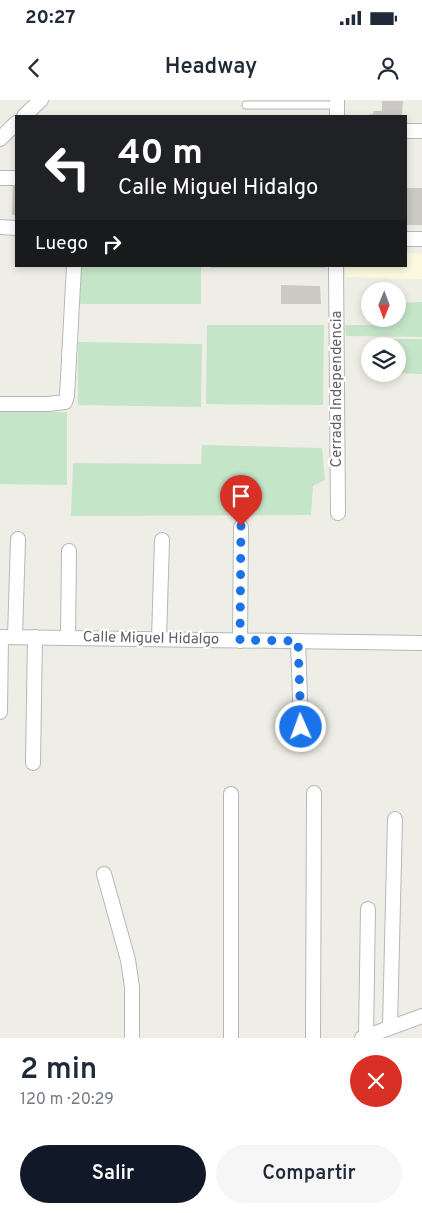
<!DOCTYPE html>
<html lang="es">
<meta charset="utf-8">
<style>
body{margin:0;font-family:Overpass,sans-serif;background:#f6f6f7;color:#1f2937;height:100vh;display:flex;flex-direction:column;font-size:19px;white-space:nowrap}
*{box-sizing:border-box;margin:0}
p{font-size:16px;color:#747a83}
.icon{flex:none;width:28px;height:28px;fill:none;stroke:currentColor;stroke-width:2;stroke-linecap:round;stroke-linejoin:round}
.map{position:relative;height:938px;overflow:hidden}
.panel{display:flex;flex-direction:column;background:#fff;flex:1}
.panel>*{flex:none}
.guide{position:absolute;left:15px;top:15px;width:392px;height:152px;border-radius:0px;box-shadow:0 2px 8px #0003;background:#202124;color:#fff;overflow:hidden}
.needle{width:32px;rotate:181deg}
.controls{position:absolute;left:361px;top:182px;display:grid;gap:10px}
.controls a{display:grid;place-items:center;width:45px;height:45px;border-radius:50%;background:#fff;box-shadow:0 2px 8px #0003;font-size:25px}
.pin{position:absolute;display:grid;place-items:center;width:42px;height:42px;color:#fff;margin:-51px -21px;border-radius:50% 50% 50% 0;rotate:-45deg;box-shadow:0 0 5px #0007}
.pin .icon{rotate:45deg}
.me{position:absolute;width:55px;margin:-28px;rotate:358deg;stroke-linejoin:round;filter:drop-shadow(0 0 4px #0008)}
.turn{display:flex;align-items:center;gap:18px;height:105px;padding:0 20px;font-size:22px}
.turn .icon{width:65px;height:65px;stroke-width:2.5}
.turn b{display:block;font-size:35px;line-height:42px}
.then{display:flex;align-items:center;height:48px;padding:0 20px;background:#0003;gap:10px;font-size:19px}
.round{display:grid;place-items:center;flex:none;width:52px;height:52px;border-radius:26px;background:#f6f6f7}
.summary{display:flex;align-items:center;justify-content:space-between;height:85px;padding:0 20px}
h1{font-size:30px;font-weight:600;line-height:38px}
.action{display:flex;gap:10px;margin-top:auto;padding:10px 20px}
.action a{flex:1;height:58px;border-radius:30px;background:#111827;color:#fff;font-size:20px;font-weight:600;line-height:58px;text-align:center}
.action a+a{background:#f6f6f7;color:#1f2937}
.status{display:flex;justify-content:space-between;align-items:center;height:35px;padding:0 25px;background:#fff;direction:ltr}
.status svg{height:14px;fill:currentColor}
header{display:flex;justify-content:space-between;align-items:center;height:65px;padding:0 20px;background:#fff;font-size:22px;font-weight:600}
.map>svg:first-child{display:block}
</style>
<div class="status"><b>20:27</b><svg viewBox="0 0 49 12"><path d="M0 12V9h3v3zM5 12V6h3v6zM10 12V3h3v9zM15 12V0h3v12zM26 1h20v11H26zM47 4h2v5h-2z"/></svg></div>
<header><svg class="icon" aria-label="back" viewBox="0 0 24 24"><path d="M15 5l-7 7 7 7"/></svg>Headway<svg class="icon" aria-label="person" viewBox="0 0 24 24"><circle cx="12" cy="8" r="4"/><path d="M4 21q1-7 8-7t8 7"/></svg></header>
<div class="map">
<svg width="422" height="938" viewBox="0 0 422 938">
<rect width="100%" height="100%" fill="#efeee6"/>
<!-- commercial -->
<polygon fill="#fcf9de" points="406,153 422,154 422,179 346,177 345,166 406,166"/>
<!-- green -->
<g fill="#c5e5c9">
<rect x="80" y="166" width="121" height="38"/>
<rect x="211" y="166" width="114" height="2"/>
<polygon points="422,202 422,237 346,236 345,225 383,225 383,219 398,219 398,203"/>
<polygon points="207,225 324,225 323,305 206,304"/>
<polygon points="387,239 422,239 422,274 398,273 398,246 387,246"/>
<polygon points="78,242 202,244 201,307 78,305"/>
<polygon points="0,311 67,312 67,385 0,384"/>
<polygon points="202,345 322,348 325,380 313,386 311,415 71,416 73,363 201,364"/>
</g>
<!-- building -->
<g fill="#cbc9c3">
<polygon points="382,1 403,1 402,16 361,16 373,14 374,11 382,11"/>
<polygon points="13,86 16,86 16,115 12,115"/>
<rect x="406" y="88" width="16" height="37"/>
<polygon points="281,185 320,186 321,204 281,204"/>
</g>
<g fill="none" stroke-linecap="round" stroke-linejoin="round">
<!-- service casing -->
<g stroke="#b6b7bc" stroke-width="9">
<polyline id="service" points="246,5 337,5"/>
</g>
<!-- minor casing -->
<g stroke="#b6b7bc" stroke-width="16">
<g id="minor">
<polyline points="24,16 41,0"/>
<polyline points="337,16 337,0"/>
<polyline points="406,31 422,31"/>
<polyline points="0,39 16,23"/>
<polyline points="0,78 16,78"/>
<polyline points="0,127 16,128"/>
<polyline points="406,139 422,139"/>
<polyline points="336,166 338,413"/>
<polyline points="0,304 48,304 65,302 67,296 74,166"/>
<polyline points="0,537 422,543"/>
<polyline points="15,537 18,439"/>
<polyline points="68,538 69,451"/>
<polyline points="159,539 162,440"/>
<polyline points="240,541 241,427"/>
<polyline points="298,541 301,627"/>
<polyline points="0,612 1,537"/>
<polyline points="33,663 35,537"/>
<polyline points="231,694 231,938"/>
<polyline points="104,774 128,860 132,887 132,938"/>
<polyline points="390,927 395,719"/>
<polyline points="366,937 368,809"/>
<polyline points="313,938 314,693"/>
<polyline points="362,938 422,916"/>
</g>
</g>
<!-- service -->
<use href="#service" stroke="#fff" stroke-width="7"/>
<!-- minor -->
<use href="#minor" stroke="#fff" stroke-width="14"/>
</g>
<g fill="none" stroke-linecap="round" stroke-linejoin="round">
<!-- route -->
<polyline stroke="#1a73e8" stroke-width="9" stroke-dasharray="0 16.2" points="241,426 240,540 298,541 301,627"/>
</g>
<g text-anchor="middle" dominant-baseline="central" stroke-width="4.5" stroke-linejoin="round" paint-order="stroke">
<!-- street labels -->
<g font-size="15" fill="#5e6065" stroke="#fff">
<text transform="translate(337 289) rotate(-90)">Cerrada Independencia</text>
<text transform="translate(151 539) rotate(1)">Calle Miguel Hidalgo</text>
</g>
</g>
</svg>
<div class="controls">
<a><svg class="needle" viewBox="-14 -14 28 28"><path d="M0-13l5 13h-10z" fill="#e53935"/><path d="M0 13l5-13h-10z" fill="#747a83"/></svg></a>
<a><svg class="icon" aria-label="layers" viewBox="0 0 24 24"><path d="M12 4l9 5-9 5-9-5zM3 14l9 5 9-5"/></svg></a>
</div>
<div class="pin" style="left:241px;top:426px;background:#d93025"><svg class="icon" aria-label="arrive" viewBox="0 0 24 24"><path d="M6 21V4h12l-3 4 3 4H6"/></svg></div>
<svg class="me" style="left:301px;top:627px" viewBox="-20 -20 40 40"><circle r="17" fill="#1a73e8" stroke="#fff" stroke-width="3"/><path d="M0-11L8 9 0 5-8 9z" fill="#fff"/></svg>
<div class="guide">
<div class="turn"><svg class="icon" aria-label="left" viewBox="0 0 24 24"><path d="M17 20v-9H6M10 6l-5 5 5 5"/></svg><div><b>40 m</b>Calle Miguel Hidalgo</div></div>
<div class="then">Luego<svg class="icon" aria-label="right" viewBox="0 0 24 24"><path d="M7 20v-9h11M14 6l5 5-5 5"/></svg></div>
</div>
</div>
<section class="panel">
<div class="summary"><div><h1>2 min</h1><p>120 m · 20:29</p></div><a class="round" style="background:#d93025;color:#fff"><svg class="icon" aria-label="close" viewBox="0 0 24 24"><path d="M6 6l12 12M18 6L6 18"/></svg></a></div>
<div class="action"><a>Salir</a><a>Compartir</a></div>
</section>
